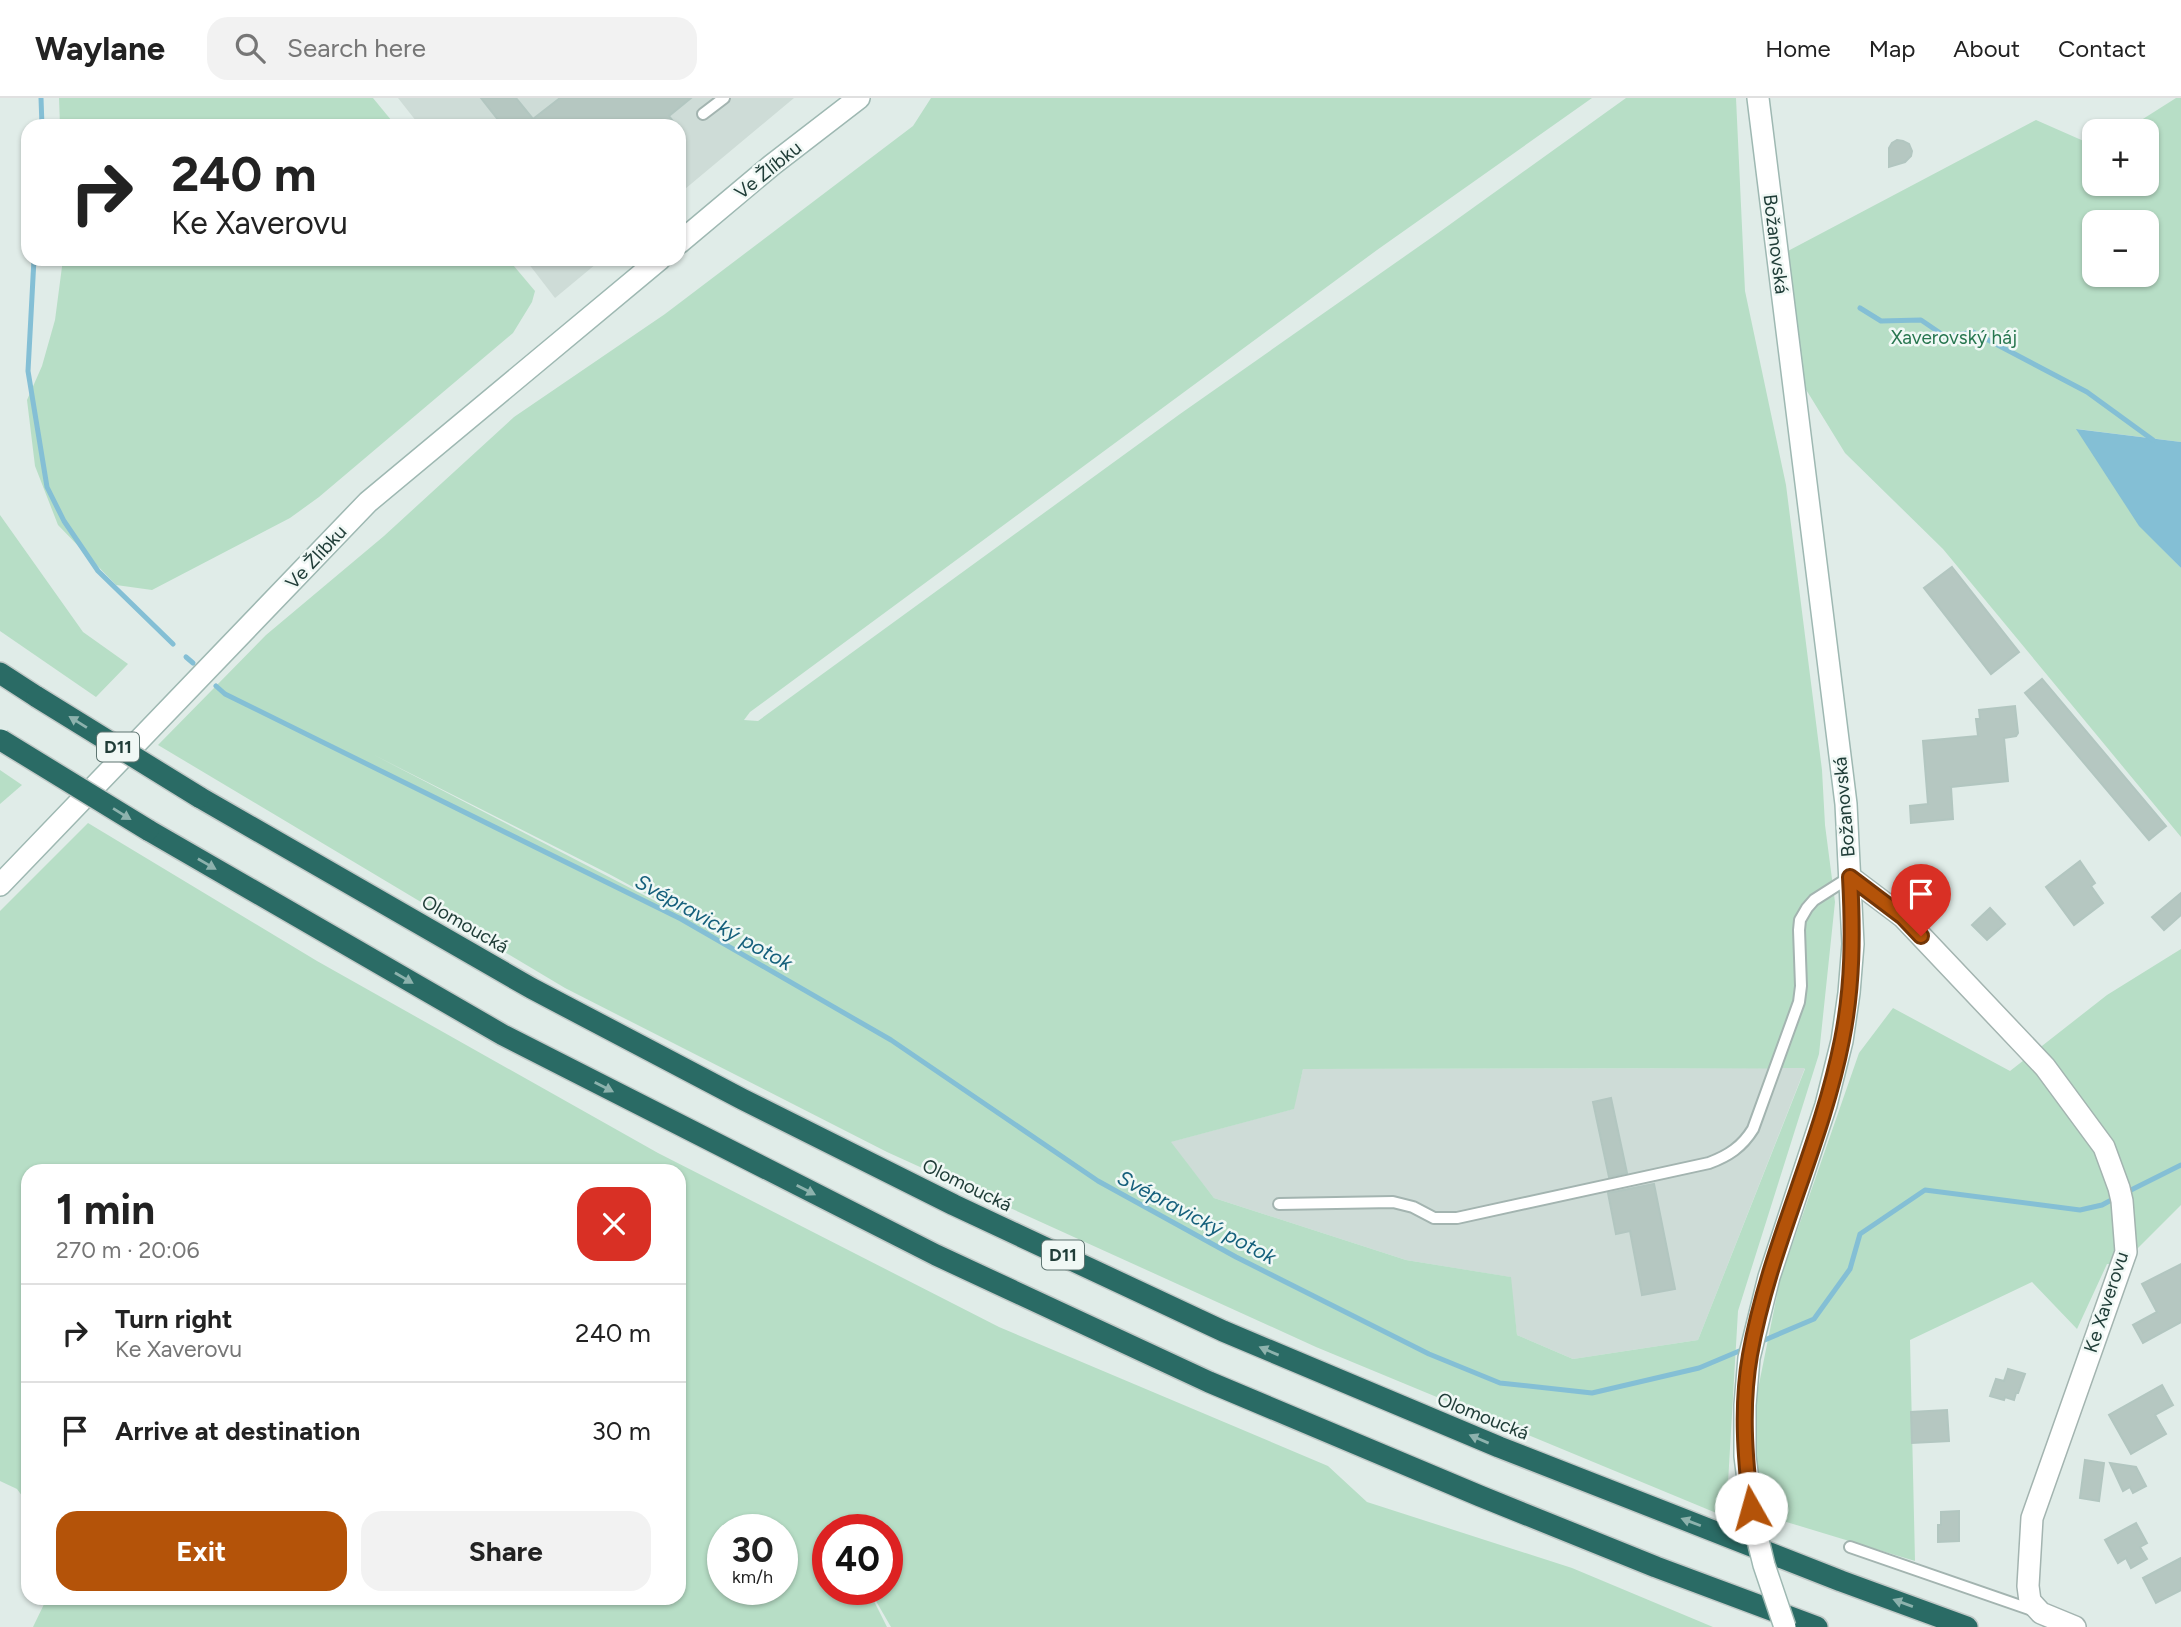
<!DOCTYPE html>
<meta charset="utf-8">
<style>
body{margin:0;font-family:Figtree,sans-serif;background:#f2f2f2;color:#222;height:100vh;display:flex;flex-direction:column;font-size:26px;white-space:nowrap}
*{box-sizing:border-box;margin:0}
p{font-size:23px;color:#767676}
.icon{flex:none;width:38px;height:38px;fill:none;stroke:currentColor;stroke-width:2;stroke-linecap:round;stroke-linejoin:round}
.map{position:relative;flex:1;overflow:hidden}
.drawer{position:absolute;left:21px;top:1066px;width:665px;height:441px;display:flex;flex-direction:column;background:#fff;border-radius:21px;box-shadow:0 2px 5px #0004}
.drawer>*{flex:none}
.hud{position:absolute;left:21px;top:21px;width:665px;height:147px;border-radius:21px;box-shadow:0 2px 5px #0004;background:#fff;color:#222;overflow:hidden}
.buttons{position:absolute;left:2082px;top:21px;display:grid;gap:14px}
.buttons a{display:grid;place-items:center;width:77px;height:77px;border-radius:14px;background:#fff;box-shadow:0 2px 5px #0004;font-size:35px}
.speed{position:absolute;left:707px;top:1416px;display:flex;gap:14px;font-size:35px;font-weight:700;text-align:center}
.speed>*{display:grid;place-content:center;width:91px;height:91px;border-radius:50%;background:#fff;box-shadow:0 2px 5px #0004;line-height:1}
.speed small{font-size:18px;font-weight:400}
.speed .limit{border:10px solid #d22;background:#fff;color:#111}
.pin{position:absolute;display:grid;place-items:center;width:60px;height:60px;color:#fff;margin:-72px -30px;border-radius:50% 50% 50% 0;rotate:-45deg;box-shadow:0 0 7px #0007}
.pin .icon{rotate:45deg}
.me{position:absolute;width:77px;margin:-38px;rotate:353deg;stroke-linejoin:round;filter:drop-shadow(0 0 5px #0008)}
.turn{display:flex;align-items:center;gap:24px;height:147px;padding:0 35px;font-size:32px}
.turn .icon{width:91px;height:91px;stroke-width:2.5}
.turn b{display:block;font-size:49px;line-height:60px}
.round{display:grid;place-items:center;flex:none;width:74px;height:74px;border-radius:21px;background:#f2f2f2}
.headline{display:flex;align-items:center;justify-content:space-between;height:119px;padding:0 35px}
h1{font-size:42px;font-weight:700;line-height:52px}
.cta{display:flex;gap:14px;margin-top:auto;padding:14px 35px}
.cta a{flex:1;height:80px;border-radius:21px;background:#b45309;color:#fff;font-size:28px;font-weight:700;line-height:80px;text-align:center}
.cta a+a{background:#f2f2f2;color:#222}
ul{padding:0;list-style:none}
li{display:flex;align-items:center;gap:21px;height:98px;padding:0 35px;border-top:2px solid #e0e0e0}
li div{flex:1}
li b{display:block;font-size:26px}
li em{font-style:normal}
header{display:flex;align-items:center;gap:42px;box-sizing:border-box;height:98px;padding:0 35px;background:#fff;border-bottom:2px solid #e0e0e0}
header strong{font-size:33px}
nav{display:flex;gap:38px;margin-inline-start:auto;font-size:24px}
.search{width:490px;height:63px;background:#f2f2f2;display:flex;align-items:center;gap:18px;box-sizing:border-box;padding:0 24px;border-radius:21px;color:#767676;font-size:26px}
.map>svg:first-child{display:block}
</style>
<header>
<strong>Waylane</strong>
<div class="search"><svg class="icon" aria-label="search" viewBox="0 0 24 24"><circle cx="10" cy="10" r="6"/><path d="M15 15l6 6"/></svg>Search here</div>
<nav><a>Home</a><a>Map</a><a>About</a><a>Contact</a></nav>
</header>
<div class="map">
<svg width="2181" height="1529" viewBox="0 0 2181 1529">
<rect width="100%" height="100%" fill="#e0ece8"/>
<!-- built -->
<g fill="#cedcd7">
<polygon points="398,0 794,0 679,96 679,28 420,28"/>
<polygon points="525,161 602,161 555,200"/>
<polygon points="1805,970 1698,1242 1573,1261 1517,1237 1510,1179 1406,1162 1214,1100 1170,1044 1293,1011 1303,971"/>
</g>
<!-- green -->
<g fill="#b7dec6" fill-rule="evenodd">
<polygon points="59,0 373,0 396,28 60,28"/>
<path d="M931 0H1592L1377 152 750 614 744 622 758 623 1180 316 1438 135 1626 0H1736L1745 193 1786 387 1822 672 1825 727 1835 804 1819 956 1738 1213 1726 1419 1316 1249 887 1054 565 890 158 647 266 537 384 438 514 319 665 216 913 28ZM374 657 609 776 738 846ZM1303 971 1804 970 1805 971 1698 1242 1573 1261 1517 1237 1511 1179 1406 1162 1214 1100 1171 1044 1294 1011Z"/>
<path d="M2176 0H2181V344L2077 331 2140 428 2181 470V739L1943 451 1845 355 1802 285 1786 154 2036 22 2095 48V86H2147V33H2124ZM2095 124H2147V177H2095Z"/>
<polygon points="63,161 508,161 535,193 532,204 513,235 319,399 290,420 152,492 116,487 58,427 35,368 27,302 42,268 55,222"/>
<polygon points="0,417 83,534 128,566 96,599 0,533"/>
<polygon points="0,672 22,687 0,706"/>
<path d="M88 725 317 863 658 1055 999 1229 1328 1368 1367 1404 1572 1470 1713 1529H891L869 1491H887V1432H828V1491H868L887 1529H33L47 1500H679V1073H28V1406L17 1391 0 1383V813ZM723 1432H782V1491H723Z"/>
<polygon points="2181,851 2181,1107 2121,1167 2107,1166 2077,1231 2032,1184 1910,1242 1915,1463 1757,1415 1757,1296 1780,1182 1859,955 1893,910 2010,973 2107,897"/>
</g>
<!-- water -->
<polygon fill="#84bfd5" points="2076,331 2181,344 2181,470 2139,428"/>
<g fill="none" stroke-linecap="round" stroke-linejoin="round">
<!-- stream -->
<g stroke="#84bfd5" stroke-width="5">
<polyline points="41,0 42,28"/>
<polyline points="34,161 28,273 47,389 64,423 98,473 173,546"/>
<polyline points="1860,210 1881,223 1921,222 1946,239 1973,234 2087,294 2153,342"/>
<polyline points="186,559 193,565"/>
<polyline points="216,588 225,596 681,821 891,942 1098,1083 1236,1159 1429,1256 1500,1285 1592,1295 1699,1270 1744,1251"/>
<polyline points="2125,1095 2181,1067"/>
<polyline points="1760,1244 1814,1221 1850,1171 1860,1136 1925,1092 2080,1112 2102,1107 2117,1099"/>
</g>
</g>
<!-- building -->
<g fill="#b5c7c1" stroke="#b2c6c0" stroke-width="2">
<polygon points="481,0 516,0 533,21 560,0 691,0 669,18 677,28 503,28"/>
<polygon points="1897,42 1903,43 1909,46 1912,53 1911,58 1905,64 1889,69 1889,50 1892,45"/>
<polygon points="1952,469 2019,554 1991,576 1924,490"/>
<polygon points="2042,581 2166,728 2149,742 2025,595"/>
<polygon points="2015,608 2018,635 2016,638 2004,640 2008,683 1951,689 1953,721 1911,725 1910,708 1928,706 1923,643 1978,638 1976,621 1980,621 1979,612"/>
<polygon points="2080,763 2095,785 2091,788 2103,805 2074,827 2046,789"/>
<polygon points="2181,795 2181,817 2164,832 2152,819"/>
<polygon points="1990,810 2005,826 1987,842 1972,827"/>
<polygon points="1611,1000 1627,1075 1609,1079 1593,1004"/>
<polygon points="1654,1086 1675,1191 1642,1197 1630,1133 1616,1136 1608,1095"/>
<polygon points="2181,1166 2181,1224 2143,1245 2133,1227 2157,1214 2142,1186"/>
<polygon points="2008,1271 2025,1276 2018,1295 2016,1295 2014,1302 2005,1299 2004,1302 1990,1298 1996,1281 2004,1283"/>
<polygon points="2162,1287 2173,1307 2155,1317 2166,1336 2131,1356 2109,1317"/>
<polygon points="1947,1312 1949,1343 1912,1345 1911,1314"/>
<polygon points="2085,1362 2104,1365 2099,1403 2080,1400"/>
<polygon points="2110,1365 2136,1369 2146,1388 2133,1395 2130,1389 2123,1393"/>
<polygon points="1959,1413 1959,1443 1938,1444 1938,1427 1941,1427 1941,1414"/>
<polygon points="2136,1425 2147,1445 2140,1449 2147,1461 2131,1470 2126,1460 2118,1465 2105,1442"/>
<polygon points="2181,1460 2181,1492 2156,1505 2143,1480"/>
</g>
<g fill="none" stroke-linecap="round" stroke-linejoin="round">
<!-- lane casing -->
<g stroke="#a3b4b0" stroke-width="14">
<g id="lane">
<polyline points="703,16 724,0"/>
<path d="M1279 1106 1393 1104 1413 1109 1434 1120H1457L1709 1065C1728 1058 1742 1049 1753 1031L1799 904 1801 888 1799 832 1800 822 1807 810 1814 802 1850 779"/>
<polyline points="1850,1449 2032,1512"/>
</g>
</g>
<!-- street casing -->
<g stroke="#a3b4b0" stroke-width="24">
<polyline id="street" points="1850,779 1903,819 2045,969 2104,1049 2119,1090 2122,1103 2126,1154 2032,1420 2028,1488 2030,1503 2041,1515 2075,1529"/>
</g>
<!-- secondary casing -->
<g stroke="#9eb8b2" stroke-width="24">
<g id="secondary">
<polyline points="679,145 772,67 859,0"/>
<polyline points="0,787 368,404 660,161"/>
<polyline points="1753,1422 1745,1358 1745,1307 1749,1260 1769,1179 1826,1007 1842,943 1849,895 1853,846 1846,706 1758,0"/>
</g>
</g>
<!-- highway casing -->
<g stroke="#c1c9c7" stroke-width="24">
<g id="highway">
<polyline points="0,575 37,599"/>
<polyline points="199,699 531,890 742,1001 954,1107 1223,1233 1499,1349 1841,1483 1967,1529"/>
<polyline points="148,732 503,937 936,1157 1209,1284 1480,1398 1656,1469 1817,1529"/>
</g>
</g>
<!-- lane -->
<use href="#lane" stroke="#fff" stroke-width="10"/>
<!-- street -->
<use href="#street" stroke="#fff" stroke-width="21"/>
<!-- secondary -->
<use href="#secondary" stroke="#fff" stroke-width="21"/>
<!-- highway -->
<use href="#highway" stroke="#2a6b65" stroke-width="21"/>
<!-- secondary-bridge casing -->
<g stroke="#9eb8b2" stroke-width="24" stroke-linecap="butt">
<polyline id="secondary-bridge" points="1753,1422 1764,1467 1785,1529"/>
</g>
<!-- highway-bridge casing -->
<g stroke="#c1c9c7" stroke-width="24" stroke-linecap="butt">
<g id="highway-bridge">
<polyline points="37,599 199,699"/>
<polyline points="1,642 148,732"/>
</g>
</g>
<!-- secondary-bridge -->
<use href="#secondary-bridge" stroke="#fff" stroke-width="21"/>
<!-- highway-bridge -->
<use href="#highway-bridge" stroke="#2a6b65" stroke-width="21"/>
</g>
<!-- one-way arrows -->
<defs><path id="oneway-solid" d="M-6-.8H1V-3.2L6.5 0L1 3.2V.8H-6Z" transform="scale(1.75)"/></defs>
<g fill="#8db2ad">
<use href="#oneway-solid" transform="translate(78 624) rotate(-148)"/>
<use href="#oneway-solid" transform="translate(122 716) rotate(32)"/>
<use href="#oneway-solid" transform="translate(207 766) rotate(30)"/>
<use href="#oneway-solid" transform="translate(404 880) rotate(30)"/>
<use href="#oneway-solid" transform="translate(604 989) rotate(27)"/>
<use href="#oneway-solid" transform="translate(806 1092) rotate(27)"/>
<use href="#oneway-solid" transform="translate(1269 1253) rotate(-157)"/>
<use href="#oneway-solid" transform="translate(1479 1341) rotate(-157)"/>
<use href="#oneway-solid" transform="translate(1691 1424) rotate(-159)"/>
<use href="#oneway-solid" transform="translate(1903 1505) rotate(-160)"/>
</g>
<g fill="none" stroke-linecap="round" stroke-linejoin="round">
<!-- route casing -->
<g stroke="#753606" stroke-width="18">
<path id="route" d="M1751 1410C1745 1359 1741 1308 1750 1257 1769 1149 1821 1049 1842 942 1853 887 1853 834 1850 779L1903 819 1921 838"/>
</g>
<!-- route -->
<use href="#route" stroke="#b45309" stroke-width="12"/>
</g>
<g text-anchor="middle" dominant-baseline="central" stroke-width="5" stroke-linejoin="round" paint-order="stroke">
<!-- shield labels -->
<g fill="#f0f8f5" stroke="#5e7571" stroke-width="2">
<rect x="97" y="634.5" width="42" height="29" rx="5"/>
<rect x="1042" y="1142.5" width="42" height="29" rx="5"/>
</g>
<g font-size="18" font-weight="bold" fill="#203d38">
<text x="118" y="649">D11</text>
<text x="1063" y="1157">D11</text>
</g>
<!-- street labels -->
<g font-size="19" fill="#203d38" stroke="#f0f8f5">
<text transform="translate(768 72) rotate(-39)">Ve Žlíbku</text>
<text transform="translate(1776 146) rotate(83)">Božanovská</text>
<text transform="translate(316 459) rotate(-47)">Ve Žlíbku</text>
<text transform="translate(1844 709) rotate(-95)">Božanovská</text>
<text transform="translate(465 826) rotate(30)">Olomoucká</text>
<text transform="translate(967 1087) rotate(26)">Olomoucká</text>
<text transform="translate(2106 1204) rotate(-72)">Ke Xaverovu</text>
<text transform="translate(1483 1318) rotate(22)">Olomoucká</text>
</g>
<!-- park labels -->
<g font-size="19" fill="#27764f" stroke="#f0f8f5">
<text x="1954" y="239">Xaverovský háj</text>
</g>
<!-- water labels -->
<g font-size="21" font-style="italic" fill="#16607c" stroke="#f0f8f5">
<text transform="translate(714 824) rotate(29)">Svépravický potok</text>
<text transform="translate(1197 1119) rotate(28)">Svépravický potok</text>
</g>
</g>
</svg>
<div class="buttons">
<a>+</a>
<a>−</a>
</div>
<div class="speed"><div>30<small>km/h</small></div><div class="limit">40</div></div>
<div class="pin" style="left:1921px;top:838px;background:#d93025"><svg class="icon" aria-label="arrive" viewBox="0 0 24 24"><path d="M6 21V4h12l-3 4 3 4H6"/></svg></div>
<svg class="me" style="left:1751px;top:1410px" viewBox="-20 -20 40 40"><circle r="19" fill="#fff"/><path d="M0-13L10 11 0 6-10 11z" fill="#b45309"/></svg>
<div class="hud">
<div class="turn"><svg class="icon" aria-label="right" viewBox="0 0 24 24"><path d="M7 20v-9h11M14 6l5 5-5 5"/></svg><div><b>240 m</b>Ke Xaverovu</div></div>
</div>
<section class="drawer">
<div class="headline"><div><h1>1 min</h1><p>270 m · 20:06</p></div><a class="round" style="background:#d93025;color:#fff"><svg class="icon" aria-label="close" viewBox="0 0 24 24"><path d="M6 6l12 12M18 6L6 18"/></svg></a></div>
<ul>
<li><svg class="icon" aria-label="right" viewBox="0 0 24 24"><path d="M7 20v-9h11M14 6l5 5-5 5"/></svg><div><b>Turn right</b><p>Ke Xaverovu</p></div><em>240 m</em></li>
<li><svg class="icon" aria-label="arrive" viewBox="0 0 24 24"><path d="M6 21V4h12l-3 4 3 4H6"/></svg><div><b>Arrive at destination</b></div><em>30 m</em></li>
</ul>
<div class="cta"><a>Exit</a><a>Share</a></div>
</section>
</div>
